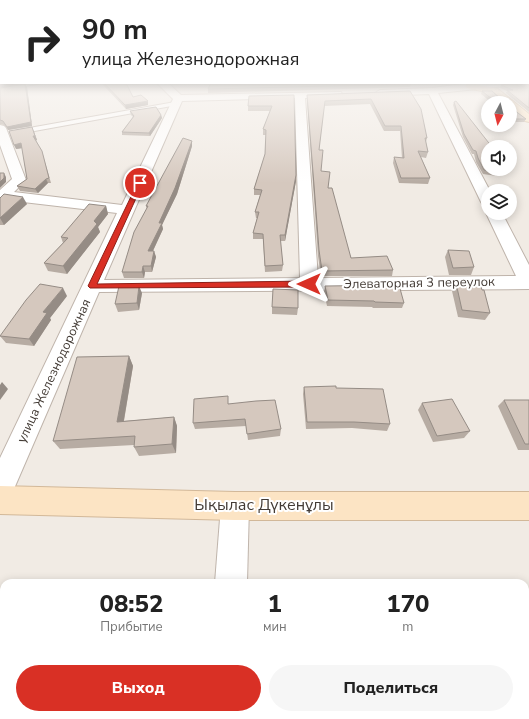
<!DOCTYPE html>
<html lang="ru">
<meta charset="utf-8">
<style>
body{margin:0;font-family:"Nunito Sans",sans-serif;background:#f6f6f6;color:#222;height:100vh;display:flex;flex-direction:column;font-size:15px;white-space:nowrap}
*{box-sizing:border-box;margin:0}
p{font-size:13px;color:#767676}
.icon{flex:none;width:22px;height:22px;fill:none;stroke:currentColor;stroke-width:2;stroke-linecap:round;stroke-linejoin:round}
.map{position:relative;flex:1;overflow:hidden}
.sheet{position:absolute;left:0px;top:579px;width:529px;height:140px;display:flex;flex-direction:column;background:#fff;border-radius:12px 12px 0 0;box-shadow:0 2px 10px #0003}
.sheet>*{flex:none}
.top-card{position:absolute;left:0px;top:0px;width:529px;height:84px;box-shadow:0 2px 10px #0003;background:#fff;color:#222;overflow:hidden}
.needle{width:26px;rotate:187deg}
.buttons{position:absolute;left:481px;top:96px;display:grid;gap:8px}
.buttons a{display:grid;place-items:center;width:36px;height:36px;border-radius:50%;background:#fff;box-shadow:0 2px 10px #0003;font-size:20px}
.pin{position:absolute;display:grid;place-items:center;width:34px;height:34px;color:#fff;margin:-17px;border:2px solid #fff;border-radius:50%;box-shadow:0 1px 4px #0007}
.me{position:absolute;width:44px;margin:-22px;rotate:270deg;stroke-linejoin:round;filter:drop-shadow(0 0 3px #0008)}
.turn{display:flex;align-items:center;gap:14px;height:84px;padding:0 16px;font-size:18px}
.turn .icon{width:52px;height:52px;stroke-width:2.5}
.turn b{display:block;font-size:28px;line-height:34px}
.eta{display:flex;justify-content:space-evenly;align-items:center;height:68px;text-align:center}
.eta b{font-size:24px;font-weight:800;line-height:28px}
.primary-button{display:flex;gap:8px;margin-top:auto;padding:8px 16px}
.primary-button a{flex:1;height:46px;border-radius:24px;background:#d93025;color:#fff;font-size:16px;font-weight:800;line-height:46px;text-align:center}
.primary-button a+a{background:#f6f6f6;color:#222}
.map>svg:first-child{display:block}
</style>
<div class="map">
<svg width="529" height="719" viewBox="0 0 529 719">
<rect width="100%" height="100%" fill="#f1ebe4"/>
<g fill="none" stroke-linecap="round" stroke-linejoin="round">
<!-- lane casing -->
<g stroke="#bfb4ab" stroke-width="2">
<g id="lane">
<polygon points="31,83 43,83 0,90 0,88"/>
<polygon points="175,102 178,104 177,105 18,134 15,132 18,130"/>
</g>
</g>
<!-- street casing -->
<g stroke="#bfb4ab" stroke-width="2">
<g id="street">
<polygon points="528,82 529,86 523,83 528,83"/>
<path d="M157 83H168L181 95 341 92 342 94 341 96 337 97 305 98 318 278 516 276 486 213 488 211V213H502L529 265V289L99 292 10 498 0 502V458L117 213 6 200 0 202V190L12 179 0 145V125L4 126 6 128 26 180 14 192 122 205 173 99ZM295 98 300 278 104 280 182 101Z"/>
<polygon points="471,83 511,83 506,86 438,93 490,191 488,191 488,206 483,205 481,202 429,94 380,96 375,93 380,90 432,88"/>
<polygon points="235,492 245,496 249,506 247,583 215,583 221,506 225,496"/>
<rect x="205" y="715" width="38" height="4"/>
</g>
</g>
<!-- secondary casing -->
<g stroke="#d2b899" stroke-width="2">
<g id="secondary">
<polygon points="470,83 498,89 529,114 529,122 525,121 510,109 510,103 503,103 491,93 467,88 465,86 467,84"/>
<polygon points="0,486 235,492 529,492 529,520 235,520 0,514"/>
</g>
</g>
<!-- lane -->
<use href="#lane" fill="#fff" fill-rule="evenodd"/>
<!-- street -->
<use href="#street" fill="#fff" fill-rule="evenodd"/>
<!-- secondary -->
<use href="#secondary" fill="#fce4c4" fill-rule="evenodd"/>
</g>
<!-- wall -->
<g fill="#b7aca3">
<polygon points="102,83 126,83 133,97 148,105 126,109 103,85"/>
<polygon points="411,83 410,87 208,93 208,89"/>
<polygon points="529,83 529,112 506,93 507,91 500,88 501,85"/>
<polygon points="27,87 32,126 8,130 4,125 0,124 0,88"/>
<polygon points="410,91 427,138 426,142 428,152 426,158 421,157 430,178 428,184 399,183 393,163 394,157 402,158 400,131 384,131 370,104 324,106 319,150 321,171 328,188 351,258 393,270 392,276 321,276 318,256 307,99 307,95"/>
<polygon points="482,91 492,91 503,101 510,101 510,107 526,119 524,122 516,122 510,118 510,103 492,103 481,94"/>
<polygon points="294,95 296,181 285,241 280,241 283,265 282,271 265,272 263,239 253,239 253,233 257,218 256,218 255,212 260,195 254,195 254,189 265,154 266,135 263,135 263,129 270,111 248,111 248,106"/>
<polygon points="454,102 498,172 497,176 483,174 476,162 474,154 472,154 463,137 453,105"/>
<polygon points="130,111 161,115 162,118 150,136 122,135 122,132 133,117 131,115"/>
<polygon points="34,132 37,140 36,140 43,155 51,183 48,183 38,193 20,191 17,186 27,179 22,148 16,149"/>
<polygon points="192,141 192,146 177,194 162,225 163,229 153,251 154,251 156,257 152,272 145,272 144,278 124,278 122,272 147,209 146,206"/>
<polygon points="0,198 27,204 4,225 0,225"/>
<polygon points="106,206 108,214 98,227 100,232 67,274 48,271 44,263 63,243 61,237"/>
<polygon points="448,250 474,267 471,275 449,275 445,257"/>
<polygon points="456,283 490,313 485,320 458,317 452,291"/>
<polygon points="325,286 404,303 402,308 373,308 372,307 327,306 324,292"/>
<polygon points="142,293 139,310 118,312 115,304"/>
<polygon points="67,296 50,318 51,320 34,346 6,343 0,336"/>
<polygon points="272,307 298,308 297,315 272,314"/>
<polygon points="129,356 133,366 124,421 174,417 177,426 176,453 139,456 134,447 134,445 60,449 53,441"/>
<polygon points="304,387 336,388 390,424 387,431 352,428 306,429 303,394"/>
<polygon points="504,400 529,400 529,450 518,450 498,406"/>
<polygon points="422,403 470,431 464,438 433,442 418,410"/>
<polygon points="229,404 281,429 280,436 248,440 246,426 195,429 193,423"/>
<polygon points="483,715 525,715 529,719 485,719"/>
</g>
<!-- shaded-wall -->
<g fill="#958c85">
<polygon points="5,83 23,83 0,88 0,84"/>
<polygon points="25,84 27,87 32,126 8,130 7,127"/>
<polygon points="148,101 148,105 126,109 125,105"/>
<polygon points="161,115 162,118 150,136 149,133"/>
<polygon points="32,127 34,132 37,140 35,141 33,136"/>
<polygon points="192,141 192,146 177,194 162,225 163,229 150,257 148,251"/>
<polygon points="21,143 23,148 16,149 14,145"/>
<polygon points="4,173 6,177 6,182 0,188 0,182"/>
<polygon points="296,175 296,181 285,241 285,235"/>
<polygon points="46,179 48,183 38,193 35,189"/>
<polygon points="23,197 27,204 4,225 0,218"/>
<polygon points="106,206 108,214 98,227 100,232 67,274 63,266 94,221"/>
<polygon points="154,251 156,257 152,272 151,266"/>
<polygon points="143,266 145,272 144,278 142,272"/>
<polygon points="139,286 142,293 139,310 137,303"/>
<polygon points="63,288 67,296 50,318 51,320 34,346 29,339 43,312"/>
<polygon points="129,356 133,366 122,431 117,422"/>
<polygon points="2,382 8,389 0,400 0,385"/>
<polygon points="174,417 177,426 176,453 172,444"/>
<polygon points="1,596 4,598 4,611 0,620 0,598"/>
</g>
<!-- building -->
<g fill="#d5c8be" stroke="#958c85">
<polygon points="104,83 126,83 133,97 141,95 148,101 125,105"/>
<polygon points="211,83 411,83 411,84 208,89"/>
<polygon points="510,83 529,83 529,108 507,90 513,90 501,85 508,84"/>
<polygon points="25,84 31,122 7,127 3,121 0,120 0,88"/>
<polygon points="410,91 421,109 427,138 425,138 428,152 418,151 430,178 401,178 394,157 404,158 401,126 385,126 371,99 325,101 319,150 323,150 321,171 330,172 328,188 332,188 351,258 387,256 393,270 322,271 319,250 307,95"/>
<polygon points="482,91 492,91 503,101 510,101 510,107 526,119 517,119 510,113 510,103 497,103"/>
<polygon points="294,95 296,175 285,235 280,235 283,265 265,266 263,234 253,233 259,212 255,212 262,190 254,189 265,154 266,130 263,129 272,106 248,106 249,96"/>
<polygon points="456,101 492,147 488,147 488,169 498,169 498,172 484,170 478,158 476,151 473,150 464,134 454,102"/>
<polygon points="156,107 161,115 149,133 122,132 134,116 130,111"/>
<polygon points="32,127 35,136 33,136 42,151 49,178 46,179 35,189 17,186 27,179 21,143 14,145 9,131"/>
<polygon points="183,138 192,141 175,188 159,223 162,223 148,251 154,251 151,266 143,266 142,272 122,272 134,232 148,206 146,206"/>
<polygon points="0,173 4,173 4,178 0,182"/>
<polygon points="4,194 23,197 0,218 0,198"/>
<polygon points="89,204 106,206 94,221 97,224 63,266 44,263 68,238 61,237"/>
<polygon points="448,250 469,251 474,267 453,268"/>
<polygon points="456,283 480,283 482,290 484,290 490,313 462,310"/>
<polygon points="40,284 63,288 43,312 47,313 29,339 0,336 26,300"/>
<polygon points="399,285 404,303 375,302 374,301 328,300 325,286"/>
<polygon points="119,286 139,286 137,303 115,304"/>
<polygon points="273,289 298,290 298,308 272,307"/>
<polygon points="129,356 117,422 174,417 172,444 134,447 135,436 53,441 77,357"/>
<polygon points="336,386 336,388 383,389 390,424 354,422 307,422 304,387"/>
<polygon points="228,396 228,404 256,401 275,400 281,429 247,434 245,419 193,423 194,399"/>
<polygon points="452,399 470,431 437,436 422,403"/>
<polygon points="504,400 529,400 529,444 525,444"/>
<polygon points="4,646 4,693 0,693 0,656"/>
<polygon points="528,654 529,658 529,719 493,719 492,715 525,715 525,655"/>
<polygon points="274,715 325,715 325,719 275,719"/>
</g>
<!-- sky -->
<linearGradient id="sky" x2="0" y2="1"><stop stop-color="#8cc4ea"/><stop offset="0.45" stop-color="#f9f6f3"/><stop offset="1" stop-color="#f9f6f3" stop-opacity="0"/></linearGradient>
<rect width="529" height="183" fill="url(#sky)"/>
<!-- route -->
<polygon fill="#d93025" stroke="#8d1f18" points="138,182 143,183 97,284 309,281 313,284 309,287 90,288 88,286"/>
<g text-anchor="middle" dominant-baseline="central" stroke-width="4" stroke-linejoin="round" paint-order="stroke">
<!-- street labels -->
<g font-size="13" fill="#433b35" stroke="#fff">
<text transform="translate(419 283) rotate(-1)">Элеваторная 3 переулок</text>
<text transform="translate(54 371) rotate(-65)">улица Железнодорожная</text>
</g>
<!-- near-street labels -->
<g font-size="16" fill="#433b35" stroke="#fff">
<text x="264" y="505">Ықылас Дүкенұлы</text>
</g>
</g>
</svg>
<div class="buttons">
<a><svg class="needle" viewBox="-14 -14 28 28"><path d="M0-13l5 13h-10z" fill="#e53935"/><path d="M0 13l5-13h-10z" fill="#767676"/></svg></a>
<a><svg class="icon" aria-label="sound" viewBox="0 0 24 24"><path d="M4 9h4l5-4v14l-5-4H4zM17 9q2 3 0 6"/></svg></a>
<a><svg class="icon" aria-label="layers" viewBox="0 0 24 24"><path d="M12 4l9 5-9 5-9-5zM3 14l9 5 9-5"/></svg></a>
</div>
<div class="pin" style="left:140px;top:183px;background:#d93025"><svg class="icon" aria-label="arrive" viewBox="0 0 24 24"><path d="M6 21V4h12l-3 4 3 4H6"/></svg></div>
<svg class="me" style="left:309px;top:284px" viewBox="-20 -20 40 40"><path d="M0-17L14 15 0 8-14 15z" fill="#d93025" stroke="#fff" stroke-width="4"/></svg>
<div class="top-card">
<div class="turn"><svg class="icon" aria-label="right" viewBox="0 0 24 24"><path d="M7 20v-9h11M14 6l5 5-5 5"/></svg><div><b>90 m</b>улица Железнодорожная</div></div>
</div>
<section class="sheet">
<div class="eta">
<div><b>08:52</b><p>Прибытие</p></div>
<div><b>1</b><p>мин</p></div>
<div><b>170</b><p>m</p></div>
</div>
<div class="primary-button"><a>Выход</a><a>Поделиться</a></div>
</section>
</div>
